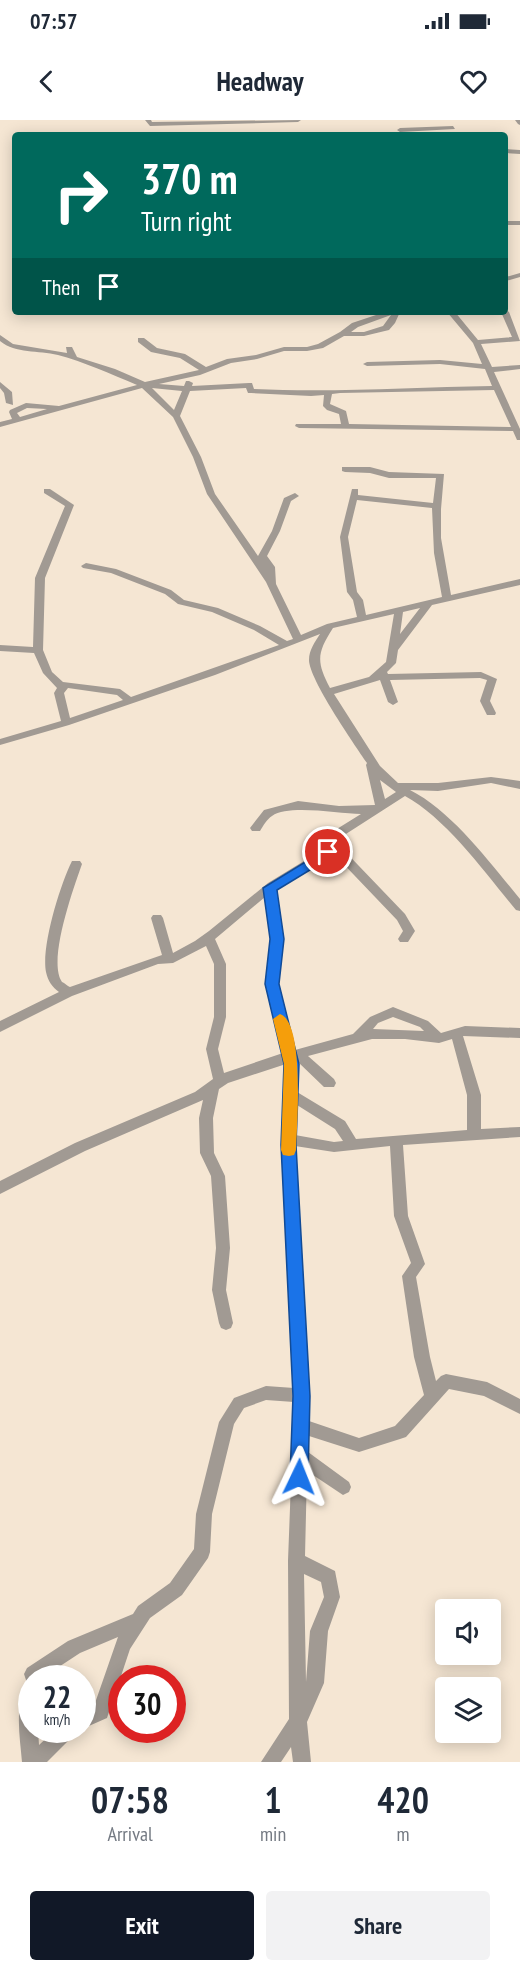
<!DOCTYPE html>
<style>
body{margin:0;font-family:"PT Sans Narrow",sans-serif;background:#f2f2f3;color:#1f2937;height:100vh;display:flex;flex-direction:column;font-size:22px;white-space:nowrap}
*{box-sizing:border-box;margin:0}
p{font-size:20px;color:#747a83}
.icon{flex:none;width:33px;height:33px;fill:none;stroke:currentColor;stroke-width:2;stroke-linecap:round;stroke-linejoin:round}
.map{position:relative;height:1642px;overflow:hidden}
.details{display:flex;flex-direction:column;background:#fff;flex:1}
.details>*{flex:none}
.top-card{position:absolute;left:12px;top:12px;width:496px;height:183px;border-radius:6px;box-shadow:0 3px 15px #0003;background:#00695c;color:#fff;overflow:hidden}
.fabs{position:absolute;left:435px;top:1479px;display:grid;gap:12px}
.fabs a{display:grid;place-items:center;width:66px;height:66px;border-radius:6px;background:#fff;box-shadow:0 3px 15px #0003;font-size:30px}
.speed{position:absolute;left:18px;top:1545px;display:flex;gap:12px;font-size:30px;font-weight:700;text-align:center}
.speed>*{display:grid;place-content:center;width:78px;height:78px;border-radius:50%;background:#fff;box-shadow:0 3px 15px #0003;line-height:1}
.speed small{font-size:15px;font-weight:400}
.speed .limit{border:9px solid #d22;background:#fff;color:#111}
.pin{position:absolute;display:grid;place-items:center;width:51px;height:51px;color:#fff;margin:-26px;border:3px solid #fff;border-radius:50%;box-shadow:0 2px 6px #0007}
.me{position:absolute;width:66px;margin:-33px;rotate:2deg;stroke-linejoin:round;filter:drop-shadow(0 0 4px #0008)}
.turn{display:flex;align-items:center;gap:21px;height:126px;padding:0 30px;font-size:27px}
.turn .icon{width:78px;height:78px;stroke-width:2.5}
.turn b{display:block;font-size:42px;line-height:51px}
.then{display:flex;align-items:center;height:57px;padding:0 30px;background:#0003;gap:12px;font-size:22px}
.eta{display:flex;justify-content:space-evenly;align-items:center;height:102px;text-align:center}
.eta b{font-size:36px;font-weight:600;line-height:42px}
.action{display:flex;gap:12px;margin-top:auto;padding:12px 30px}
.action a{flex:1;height:69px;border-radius:6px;background:#111827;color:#fff;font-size:24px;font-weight:600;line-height:69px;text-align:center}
.action a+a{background:#f2f2f3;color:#1f2937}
.status{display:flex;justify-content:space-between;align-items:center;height:42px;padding:0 30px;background:#fff;direction:ltr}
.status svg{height:16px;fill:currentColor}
header{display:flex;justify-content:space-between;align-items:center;height:78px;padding:0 30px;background:#fff;font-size:27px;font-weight:600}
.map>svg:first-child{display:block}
</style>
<div class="status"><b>07:57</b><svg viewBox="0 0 49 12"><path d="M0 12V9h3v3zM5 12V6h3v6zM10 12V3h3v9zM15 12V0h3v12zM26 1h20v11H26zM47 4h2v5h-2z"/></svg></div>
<header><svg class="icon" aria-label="back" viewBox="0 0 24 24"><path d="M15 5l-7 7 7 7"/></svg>Headway<svg class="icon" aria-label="heart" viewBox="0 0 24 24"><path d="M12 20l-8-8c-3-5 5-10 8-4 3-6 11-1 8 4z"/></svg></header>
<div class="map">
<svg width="520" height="1642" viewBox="0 0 520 1642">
<rect width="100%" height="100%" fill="#f5e6d3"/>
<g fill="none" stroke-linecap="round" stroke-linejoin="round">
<!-- minor -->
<g fill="#a19a93" fill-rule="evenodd">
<polygon points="145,0 151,0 152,2 301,0 298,2 150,6"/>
<polygon points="515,0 520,0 520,5 518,4"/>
<polygon points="453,6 455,9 400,12 397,10 400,8"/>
<polygon points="506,29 520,30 520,34 506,33"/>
<rect x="506" y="101" width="14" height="4"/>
<polygon points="520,153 520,157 506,161 506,157"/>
<path d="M506 190 509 192 520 221 481 224 492 247 520 245V249L494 252 520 309V320H517L513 311 299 308 295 306 296 304H341L339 294 327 290 323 286 324 275 311 276 251 273H248L246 268 190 271 180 296 201 337 215 374 258 436 272 411 284 378 295 373 299 376 291 381 280 411 267 436 275 447 276 464 301 515 327 504 357 497 353 480 347 472 340 417 352 369H358V375L433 383 436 358H389L370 353 345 352 342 351V347H370L389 352 444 354 441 389V418L451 475 520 459V465L432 485 398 530 396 543 387 552 388 554 481 552 497 559 490 581 496 593 495 595H487L480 581 487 560 480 558 390 560 398 582 393 585 388 582 380 560 334 574 380 646 398 663H438L491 657 520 661V669L491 663 438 671 410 670C453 692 490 743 520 779V791L516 790C486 754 446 698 405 676L335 721 405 794 415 811 408 822H400L398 819 403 811 397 800 333 733 276 769 283 819 278 864 295 930 353 914 370 897 393 887 428 901 441 913 465 906 520 908V918L463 916 481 975V1009L520 1007V1017L403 1025 408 1096 425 1144 416 1157 430 1237 436 1261 441 1256 446 1254 487 1262 520 1279V1294L484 1276 449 1269 406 1317 400 1319 359 1332 309 1316 308 1332 349 1362 351 1367 349 1372 343 1375 307 1351 305 1436 335 1451 340 1477 328 1511 324 1563 307 1602 311 1642H293L291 1627 281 1642H261L289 1599 288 1441 294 1282 266 1280 244 1288 234 1304 212 1394 210 1432 208 1438 182 1475 150 1498 130 1529 107 1598 82 1609V1591L94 1586 118 1517 80 1533 42 1558H32V1610H38L39 1625 55 1610H76L73 1616 47 1642H22C20 1618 14 1586 27 1563L24 1554 27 1548 68 1521 133 1494 138 1486 170 1463 194 1429 196 1394 219 1302 234 1278 266 1266 294 1268 281 1025 286 944 228 963 219 969 213 998 214 1033 225 1056 230 1128 226 1170 233 1203 231 1208 226 1210 221 1208 219 1203 212 1170 216 1128 211 1056 200 1033 199 998 203 980 85 1031 0 1074V1061L75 1023 195 972 213 959 206 929 214 897V844L206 826 173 843 158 844 72 876 0 912V901L59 872C52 867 48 861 46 852 41 827 60 765 72 741H80L82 744C74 767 47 841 62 862 63 862 69 867 70 867L162 835 151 798 153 795H161L163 798 173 833 195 821 209 811 268 763 322 730 324 717 361 694C339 694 289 684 272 696 267 699 263 706 260 711H252L250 708 264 690 298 681 339 686 375 685 366 645 367 643C354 624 309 559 309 540 309 530 315 522 320 514L215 555 69 605 0 625V619L61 601 54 573 57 568 43 553 34 533 0 531V525L33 527 35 458 65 386 44 373V369H50L74 385 45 458 43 530 52 552 63 562 120 569 131 577 279 525 254 510 212 492 178 484 165 474 111 453 83 448 81 446 86 443 116 449 171 470 184 480 218 488 260 506 287 521 293 519 266 462 207 374 193 337 173 297 142 268 0 307V302L12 299 9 292 10 290 26 283 59 286 137 265C111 254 84 242 58 235 38 230 16 234 0 221V215L13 224 67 233 66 227H72L77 237 115 249 145 262 199 250 180 238 151 232 138 222V218H144L157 228 185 234 206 247 227 239 256 235 284 227H307L318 224 340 212 352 203 385 192H400L395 203 389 210 364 216H344L323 228 307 231H284L257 239 231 243 200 255 159 264 184 266 186 261H189L193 263 192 266 249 263H252L254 269C333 273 413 267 492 266L485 249 440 244 367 246 363 244 367 242 440 240 482 244 473 223 447 192H455L478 220 512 217 501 192H506ZM391 195 383 206 364 212H351L358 207ZM152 268 182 271 174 290ZM494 270 511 307 349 304 346 291 330 284 332 274 340 273ZM27 288 47 289 20 297 17 293ZM357 380 432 388 434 433 442 477 366 495 363 480 357 472 348 417ZM420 488 400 514 403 492ZM394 494 386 542 369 557 330 568C316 541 317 533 333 508ZM68 568 117 575 123 580 70 598 64 573ZM380 660 396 672 385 679ZM265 777 271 819 266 864 283 933 224 953 218 929 226 897V844L215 819ZM393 897 420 907 424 911 373 909 378 903ZM372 919H405L439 923 452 919 467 975V1010L356 1019 345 1001 297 972 298 942 324 967H334L336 963 334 959 308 936ZM297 985 335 1009 343 1021 334 1022 295 1015ZM295 1026 334 1032 390 1026 394 1096 411 1143 402 1156 414 1237 424 1275 395 1306 359 1318 309 1301 310 1276ZM304 1454 321 1462 324 1477 310 1511 306 1562Z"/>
<polygon points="0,262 12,272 13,285 6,283 4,273 0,268"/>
</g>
</g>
<!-- route -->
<polygon fill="#1a73e8" stroke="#114b97" stroke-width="1.5" points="328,728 333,729 334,732 333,736 277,770 284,819 279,864 299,944 296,1025 310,1276 308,1357 306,1363 299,1366 293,1363 290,1357 293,1276 281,1025 284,944 265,864 270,819 263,768"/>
<!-- slow -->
<path fill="#f59e0b" d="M280 894C305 902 297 1007 296 1030L294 1035 289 1036 283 1035 281 1030 284 944 273 899Z"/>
</svg>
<div class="fabs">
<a><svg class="icon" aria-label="sound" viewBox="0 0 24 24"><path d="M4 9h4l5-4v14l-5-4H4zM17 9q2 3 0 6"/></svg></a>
<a><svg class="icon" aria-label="layers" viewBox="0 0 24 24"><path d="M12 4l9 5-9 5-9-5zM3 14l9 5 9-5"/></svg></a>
</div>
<div class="speed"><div>22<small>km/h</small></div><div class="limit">30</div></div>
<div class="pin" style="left:328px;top:732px;background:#d93025"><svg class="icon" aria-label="arrive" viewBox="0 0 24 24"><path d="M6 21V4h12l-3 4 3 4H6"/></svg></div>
<svg class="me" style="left:299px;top:1357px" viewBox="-20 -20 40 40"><path d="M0-17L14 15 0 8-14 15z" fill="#1a73e8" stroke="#fff" stroke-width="4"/></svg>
<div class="top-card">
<div class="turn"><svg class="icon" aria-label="right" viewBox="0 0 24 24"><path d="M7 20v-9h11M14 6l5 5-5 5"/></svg><div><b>370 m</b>Turn right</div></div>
<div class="then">Then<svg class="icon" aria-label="arrive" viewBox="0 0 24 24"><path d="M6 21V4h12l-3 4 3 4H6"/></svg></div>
</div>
</div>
<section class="details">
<div class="eta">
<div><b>07:58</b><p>Arrival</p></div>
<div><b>1</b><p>min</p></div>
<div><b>420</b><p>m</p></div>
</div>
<div class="action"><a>Exit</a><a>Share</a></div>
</section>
